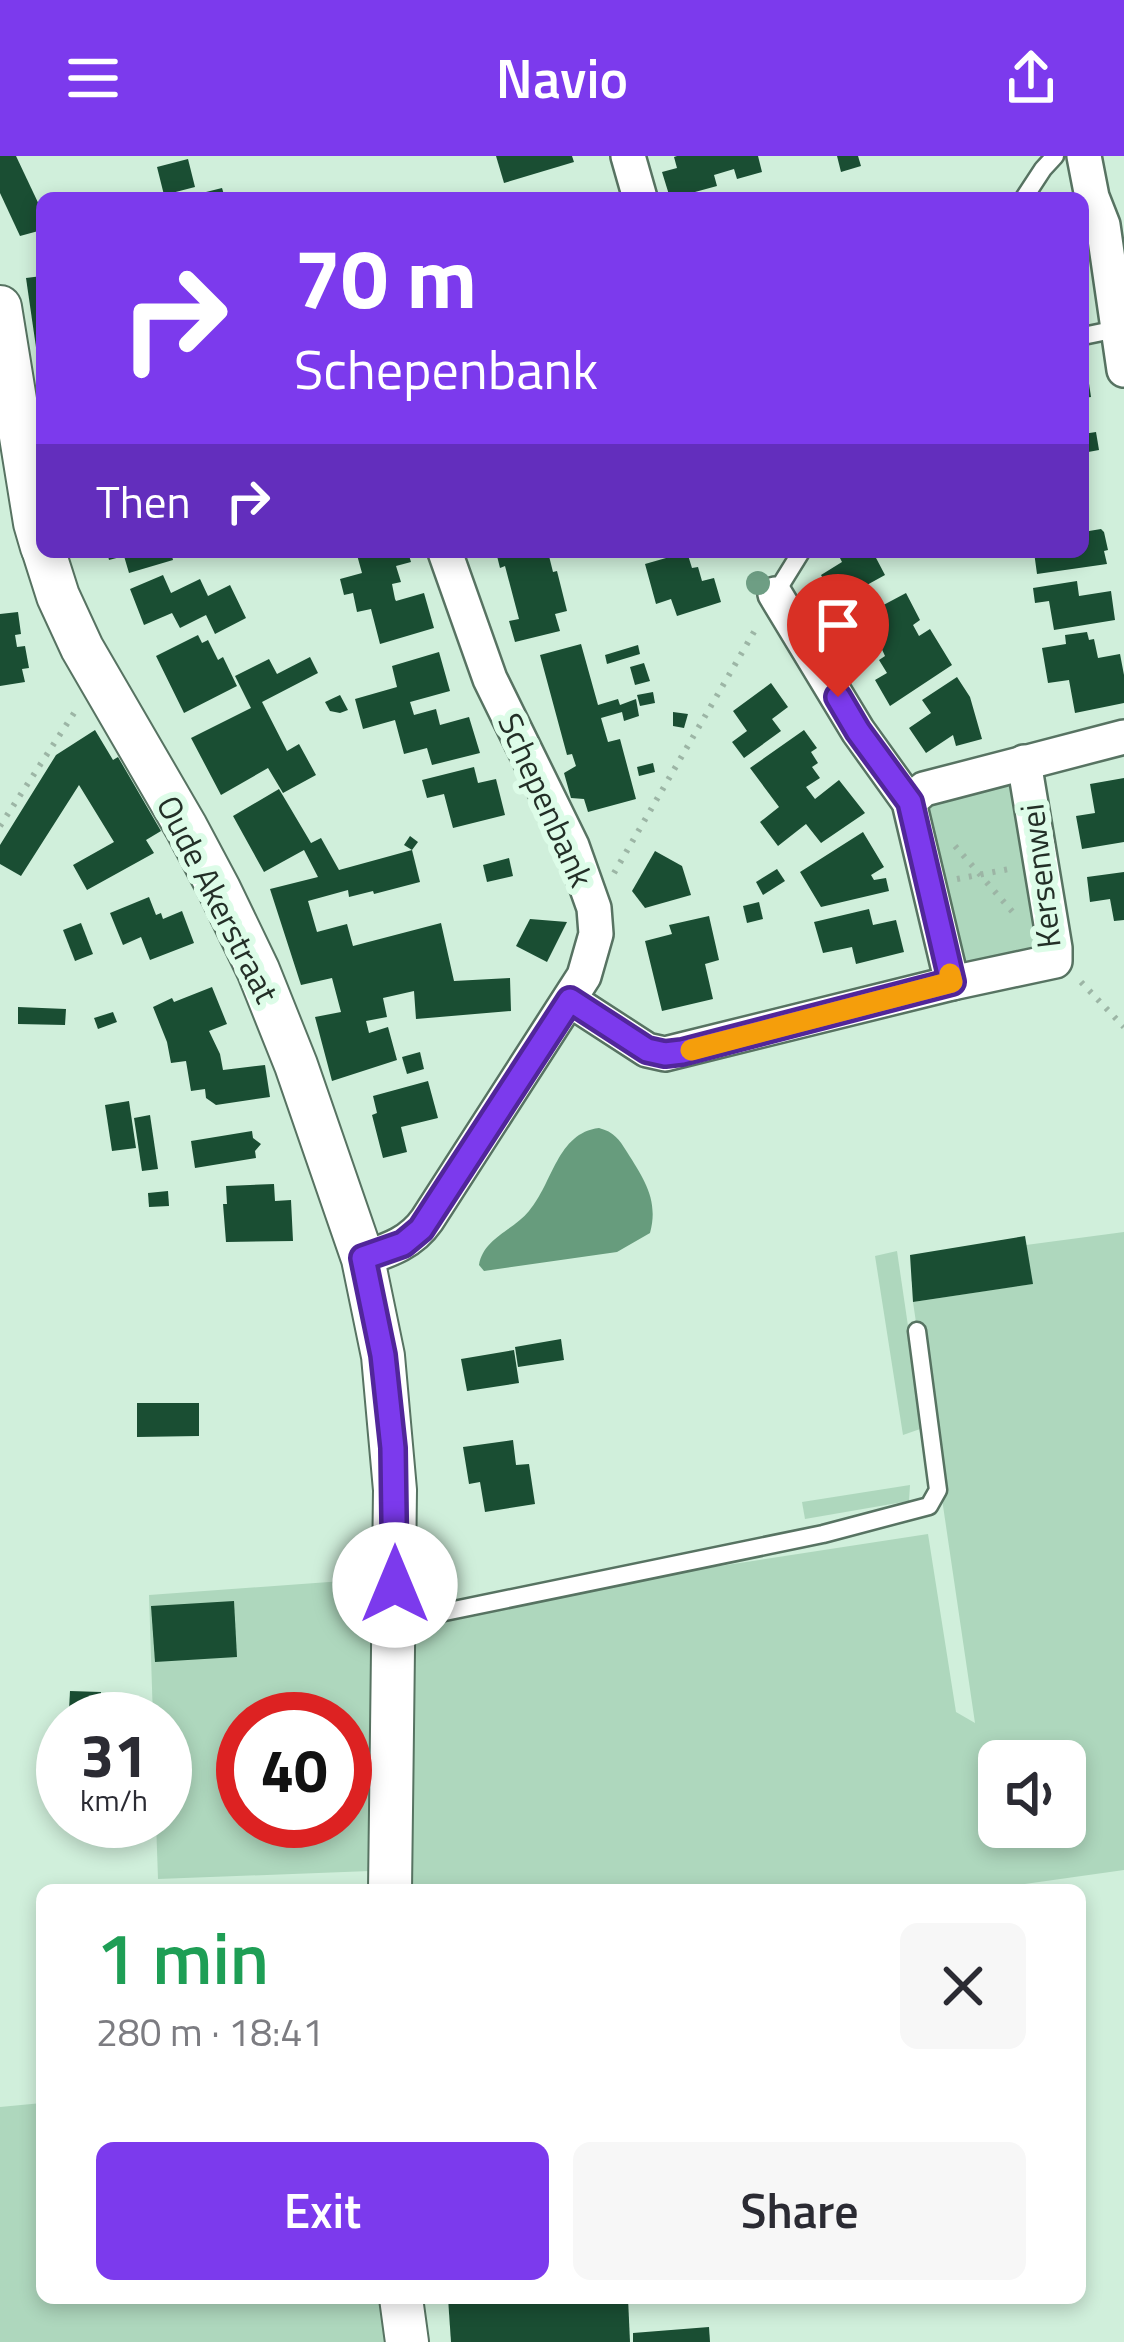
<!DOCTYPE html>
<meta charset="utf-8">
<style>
body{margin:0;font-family:"Titillium Web",sans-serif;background:#f7f7f7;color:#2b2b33;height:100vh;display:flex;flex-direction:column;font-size:45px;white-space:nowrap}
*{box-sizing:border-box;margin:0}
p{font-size:39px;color:#7c7c81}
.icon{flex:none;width:66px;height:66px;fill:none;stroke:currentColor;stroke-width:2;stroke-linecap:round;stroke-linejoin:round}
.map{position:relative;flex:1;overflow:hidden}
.panel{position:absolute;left:36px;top:1728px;width:1050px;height:420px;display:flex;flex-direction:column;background:#fff;border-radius:18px;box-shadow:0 6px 18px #0003}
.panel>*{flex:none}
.guide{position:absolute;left:36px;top:36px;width:1053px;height:366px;border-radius:18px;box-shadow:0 6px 18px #0003;background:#7c3aed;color:#fff;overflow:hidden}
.tools{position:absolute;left:978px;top:1584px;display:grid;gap:24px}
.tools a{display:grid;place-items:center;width:108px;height:108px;border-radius:18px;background:#fff;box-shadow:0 6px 18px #0003;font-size:60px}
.speed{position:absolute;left:36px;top:1536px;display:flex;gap:24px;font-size:60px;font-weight:700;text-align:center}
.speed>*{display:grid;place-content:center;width:156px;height:156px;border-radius:50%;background:#fff;box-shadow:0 6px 18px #0003;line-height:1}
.speed small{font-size:30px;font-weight:400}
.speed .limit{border:18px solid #d22;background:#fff;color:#111}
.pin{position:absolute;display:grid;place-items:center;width:102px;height:102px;color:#fff;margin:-123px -51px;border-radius:50% 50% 50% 0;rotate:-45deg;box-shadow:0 0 12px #0007}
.pin .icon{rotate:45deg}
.me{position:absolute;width:132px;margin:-66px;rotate:0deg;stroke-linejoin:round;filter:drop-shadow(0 0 9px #0008)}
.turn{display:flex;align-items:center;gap:42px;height:252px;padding:0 60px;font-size:54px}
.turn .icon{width:156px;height:156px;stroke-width:2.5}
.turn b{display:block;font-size:84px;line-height:102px}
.then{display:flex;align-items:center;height:114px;padding:0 60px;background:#0003;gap:24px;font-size:45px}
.round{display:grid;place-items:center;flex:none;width:126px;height:126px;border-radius:18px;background:#f7f7f7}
.overview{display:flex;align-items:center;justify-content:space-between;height:204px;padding:0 60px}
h1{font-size:72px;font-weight:600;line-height:90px;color:#1e9e55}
.cta{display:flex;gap:24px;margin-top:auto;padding:24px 60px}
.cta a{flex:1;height:138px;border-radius:18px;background:#7c3aed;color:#fff;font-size:48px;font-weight:600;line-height:138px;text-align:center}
.cta a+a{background:#f7f7f7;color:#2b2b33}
header{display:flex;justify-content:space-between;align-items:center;height:156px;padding:0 60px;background:#7c3aed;color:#fff;font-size:54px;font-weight:600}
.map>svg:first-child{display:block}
</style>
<header><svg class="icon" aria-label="menu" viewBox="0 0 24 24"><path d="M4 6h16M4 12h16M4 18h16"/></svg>Navio<svg class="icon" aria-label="share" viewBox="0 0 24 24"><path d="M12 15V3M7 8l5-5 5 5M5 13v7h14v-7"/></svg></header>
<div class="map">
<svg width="1124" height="2186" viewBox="0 0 1124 2186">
<rect width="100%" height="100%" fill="#d0efdb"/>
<!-- green -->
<g fill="#aed7bd" fill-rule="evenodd">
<polygon points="999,625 1008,630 1016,640 1040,780 1038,791 1030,799 974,811 964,806 960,800 925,658 928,649"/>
<path d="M1124 1076V1714L983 1734H408L415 1457 928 1378 956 1556 975 1567 913 1146 1032 1128 1026 1089ZM999 1605H1065V1671H999Z"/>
<polygon points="897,1095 923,1272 903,1279 875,1100"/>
<polygon points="910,1329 909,1345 805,1363 802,1346"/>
<path d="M370 1423 376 1438 370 1715 158 1723 156 1665H165V1563H153L149 1439ZM243 1563H345V1665H243Z"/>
<polygon points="42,1947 42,2142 380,2142 385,2186 0,2186 0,1951"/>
</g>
<!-- water -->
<path fill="#679c7d" d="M599 972C614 976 619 983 627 996 644 1023 659 1044 650 1077L617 1096 484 1115 479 1109C483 1082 514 1074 529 1055 553 1027 557 977 599 972Z"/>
<!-- building -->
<g fill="#1a4e33">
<polygon points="0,0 16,0 42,55 42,74 20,80 0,37"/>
<polygon points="496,0 572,0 574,6 504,27"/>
<polygon points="677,0 758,0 762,16 737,23 734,13 714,19 717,30 695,36 697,42 670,42 662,16 677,12 674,1"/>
<polygon points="837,0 858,0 861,10 841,16"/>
<polygon points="188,3 195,31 164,39 157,11"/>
<polygon points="222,32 225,42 191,42 190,40"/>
<polygon points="42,120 42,212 39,212 26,122"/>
<polygon points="1083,207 1086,207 1091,241 1083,242"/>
<polygon points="1096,276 1099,294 1083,297 1083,278"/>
<polygon points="1101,373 1104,376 1108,394 1104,395 1107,408 1037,418 1034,396 1083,396 1083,376"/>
<polygon points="107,396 171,396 173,404 129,417 124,400 109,404"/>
<polygon points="360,396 408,396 411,406 396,410 401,426 392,428 395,443 396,445 424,437 434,472 380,488 371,453 357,456 353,437 344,439 340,423 362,417 357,399"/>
<polygon points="496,396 548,396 553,416 557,415 567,455 555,458 560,475 515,486 509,465 519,463 505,410 500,412"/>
<polygon points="687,396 692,412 698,411 702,425 714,422 721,446 677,460 671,443 656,448 645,408"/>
<polygon points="837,396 881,396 875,400 885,419 836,446 821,419 842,406"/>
<polygon points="163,419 171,437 200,423 208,440 230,429 246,462 215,478 206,459 180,472 172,457 144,469 130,433"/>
<polygon points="1077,425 1079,440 1111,435 1115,464 1054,474 1049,445 1035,447 1033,432"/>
<polygon points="906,437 920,464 913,469 919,480 930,473 952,509 890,550 875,524 887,517 879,504 885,500 879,487 859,497 844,470"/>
<polygon points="18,456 21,478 15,479 17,491 25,490 29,512 22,513 25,526 0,530 0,458"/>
<polygon points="1087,476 1089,484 1094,483 1098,502 1120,498 1124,519 1124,547 1075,557 1069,524 1048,527 1042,492 1066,488 1065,479"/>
<polygon points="198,479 202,487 208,484 218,504 223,501 237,530 184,557 156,500"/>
<polygon points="581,488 598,549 618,543 620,549 636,543 639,560 624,565 622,556 601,562 608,586 620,583 636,643 588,656 584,643 571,642 564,617 576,610 572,598 567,599 540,499"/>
<polygon points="638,489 640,498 607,508 605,499"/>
<polygon points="439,496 450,535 410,546 414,559 436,553 440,569 469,561 480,597 432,609 427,592 404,598 395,564 363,573 355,543 397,531 392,510"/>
<polygon points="310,501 318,517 262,546 287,595 299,588 316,619 283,637 268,612 221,639 191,582 251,552 235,520 269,503 277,518"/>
<polygon points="644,507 650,525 635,529 630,511"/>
<polygon points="957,521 970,541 982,583 956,590 953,579 926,597 909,572 931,557 922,544"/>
<polygon points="771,527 788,551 772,563 781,575 744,602 732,586 747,575 733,555"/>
<polygon points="653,536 655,547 640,550 637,539"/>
<polygon points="340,539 348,554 340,557 330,555 325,546"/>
<polygon points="673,556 688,558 684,572 673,570"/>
<polygon points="95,574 113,604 118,601 161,675 146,684 154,697 87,734 73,709 114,686 79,629 21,720 0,708 0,689 56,599"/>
<polygon points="804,574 817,592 811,596 818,607 812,611 820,622 806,631 815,643 839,624 865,657 821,687 806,668 778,690 760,666 779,651 750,612"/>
<polygon points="653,607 655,616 639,620 637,611"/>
<polygon points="474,611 478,627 496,623 505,659 453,672 444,638 427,642 422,624"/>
<polygon points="1124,622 1124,686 1082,693 1076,660 1095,657 1090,628"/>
<polygon points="279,633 311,687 321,682 339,714 412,694 404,689 410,680 418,686 412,694 420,726 374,738 373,735 349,741 348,734 308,745 317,776 347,768 353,790 441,767 454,825 510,822 511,855 416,863 414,835 383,842 387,861 366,865 369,877 388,871 397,904 332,925 315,861 341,856 332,822 301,829 270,733 318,721 304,694 264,716 233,660"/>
<polygon points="863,676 884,711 871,719 874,724 886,722 889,735 821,751 800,716"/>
<polygon points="655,695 682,710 691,739 645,752 632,735"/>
<polygon points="509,702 513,720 487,726 483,709"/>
<polygon points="777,713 785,725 763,739 756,726"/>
<polygon points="1124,716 1124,764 1114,765 1110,743 1090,746 1087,721"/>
<polygon points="149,741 156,759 161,757 163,763 182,755 194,787 150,804 141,781 123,789 110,757"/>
<polygon points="759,746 763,763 747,767 743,750"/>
<polygon points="869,753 873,769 896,764 904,796 856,808 852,791 823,797 814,766"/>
<polygon points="709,760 719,804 705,808 713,843 662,855 645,785 672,778 669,769"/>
<polygon points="530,763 567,766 547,806 516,790"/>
<polygon points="81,767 93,798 75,805 63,774"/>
<polygon points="212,831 227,868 209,875 220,898 223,914 265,909 270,941 216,949 206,942 205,933 191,935 186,905 171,907 167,886 153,851 172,842 174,846"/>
<polygon points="18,851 66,853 65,869 18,868"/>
<polygon points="113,856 117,866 98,873 94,862"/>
<polygon points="420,896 424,913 407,918 402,901"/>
<polygon points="428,925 438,962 401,971 407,996 383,1002 372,959 377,957 373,940"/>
<polygon points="129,945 136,992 112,995 105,949"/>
<polygon points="150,959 158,1013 142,1015 134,962"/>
<polygon points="252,975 253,982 261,988 255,995 256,1002 195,1012 191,985"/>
<polygon points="274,1028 275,1045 291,1044 293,1085 226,1086 223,1048 227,1048 226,1030"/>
<polygon points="168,1035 169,1050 149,1051 148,1037"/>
<polygon points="1025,1080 1033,1128 913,1146 910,1099"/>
<polygon points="561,1183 564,1204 518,1211 515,1191"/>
<polygon points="514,1194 519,1227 467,1235 461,1203"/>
<polygon points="137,1247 199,1247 199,1280 137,1281"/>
<polygon points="513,1284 516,1309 529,1308 535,1348 485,1356 480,1326 469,1328 463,1291"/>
<polygon points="234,1445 237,1501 155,1506 151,1450"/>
<polygon points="70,1535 101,1536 101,1556 69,1554"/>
<polygon points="228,1593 243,1593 243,1640 227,1640"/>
<rect x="247" y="1665" width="49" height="7"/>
<polygon points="448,2142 628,2142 630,2186 451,2186"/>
<polygon points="709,2171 710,2186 633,2186 633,2177"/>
</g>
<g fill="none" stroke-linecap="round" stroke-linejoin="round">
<!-- service casing -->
<g stroke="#577362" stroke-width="21">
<g id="service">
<polyline points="1024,42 1043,13 1055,0"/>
<polyline points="1083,180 1117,173"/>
<polyline points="775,438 801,396"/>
<polyline points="396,1466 823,1378 929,1350 938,1334 917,1175"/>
</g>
</g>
<!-- minor casing -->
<g stroke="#577362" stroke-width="38">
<g id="minor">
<polyline points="628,0 640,42"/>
<polyline points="1084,0 1092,41 1103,69 1124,214"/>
<polyline points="775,438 858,575 909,646 952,827"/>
<polyline points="909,646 924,633 1124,581"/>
<polyline points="570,844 647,894 665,898 952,827 1055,805 1055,792 1024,606"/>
<path d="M363 1103C389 1094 411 1087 427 1064L584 820 596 778 594 752 572 690 490 523 445 396"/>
</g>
</g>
<!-- tertiary casing -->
<g stroke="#577362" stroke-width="46">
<g id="tertiary">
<polyline points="0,151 35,367 42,391"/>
<polyline points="44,396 58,440 82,492 186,671 219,733 258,814 296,909 363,1103 383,1200 395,1334 390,1734"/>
<polyline points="401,2142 407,2186"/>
</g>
</g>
<!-- path -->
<g stroke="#9cb5a5" stroke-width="6" stroke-dasharray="3 9" stroke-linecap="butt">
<polyline points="0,670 76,554"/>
<polyline points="955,690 1017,761"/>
<polyline points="614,717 758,469"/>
<polyline points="957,723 1009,713"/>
<polyline points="1081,826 1124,871"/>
</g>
<!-- service -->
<use href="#service" stroke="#fff" stroke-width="16"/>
<!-- minor -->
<use href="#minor" stroke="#fff" stroke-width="33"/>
<!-- tertiary -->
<use href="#tertiary" stroke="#fff" stroke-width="42"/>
</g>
<!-- trees -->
<circle fill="#6e9e84" cx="758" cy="427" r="12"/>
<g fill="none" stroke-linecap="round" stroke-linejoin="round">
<!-- route casing -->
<g stroke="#51269a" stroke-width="30">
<polyline id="route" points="395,1429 393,1292 383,1199 363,1102 403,1088 421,1073 570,844 647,894 665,898 682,896 952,826 910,646 858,575 838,541"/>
</g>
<!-- route -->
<use href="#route" stroke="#7c3aed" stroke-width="21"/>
<!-- slow -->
<polyline stroke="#f59e0b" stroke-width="21" points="691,894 952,826 950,818"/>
</g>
<g text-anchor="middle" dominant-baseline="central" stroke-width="12" stroke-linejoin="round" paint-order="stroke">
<!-- street labels -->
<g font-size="33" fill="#232f27" stroke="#ddfce8">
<text transform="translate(546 644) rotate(66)">Schepenbank</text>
<text transform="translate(1040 720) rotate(-97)">Kersenwei</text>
<text transform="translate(218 743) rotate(63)">Oude Akerstraat</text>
</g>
</g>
</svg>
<div class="tools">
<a><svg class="icon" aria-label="sound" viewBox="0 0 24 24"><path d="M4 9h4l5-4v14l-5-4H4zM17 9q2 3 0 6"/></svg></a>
</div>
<div class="speed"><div>31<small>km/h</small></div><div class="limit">40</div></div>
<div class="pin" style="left:838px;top:541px;background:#d93025"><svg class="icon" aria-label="arrive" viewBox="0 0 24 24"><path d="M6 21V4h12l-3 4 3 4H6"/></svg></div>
<svg class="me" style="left:395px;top:1429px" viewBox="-20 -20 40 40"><circle r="19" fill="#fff"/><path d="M0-13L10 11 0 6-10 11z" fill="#7c3aed"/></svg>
<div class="guide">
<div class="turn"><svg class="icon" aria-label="right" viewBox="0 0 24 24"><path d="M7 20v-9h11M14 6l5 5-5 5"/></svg><div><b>70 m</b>Schepenbank</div></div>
<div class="then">Then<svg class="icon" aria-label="right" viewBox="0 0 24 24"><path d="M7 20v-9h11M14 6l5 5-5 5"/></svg></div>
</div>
<section class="panel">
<div class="overview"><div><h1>1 min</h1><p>280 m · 18:41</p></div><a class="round"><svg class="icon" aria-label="close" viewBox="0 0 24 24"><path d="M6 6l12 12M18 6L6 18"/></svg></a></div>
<div class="cta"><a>Exit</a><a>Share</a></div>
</section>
</div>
